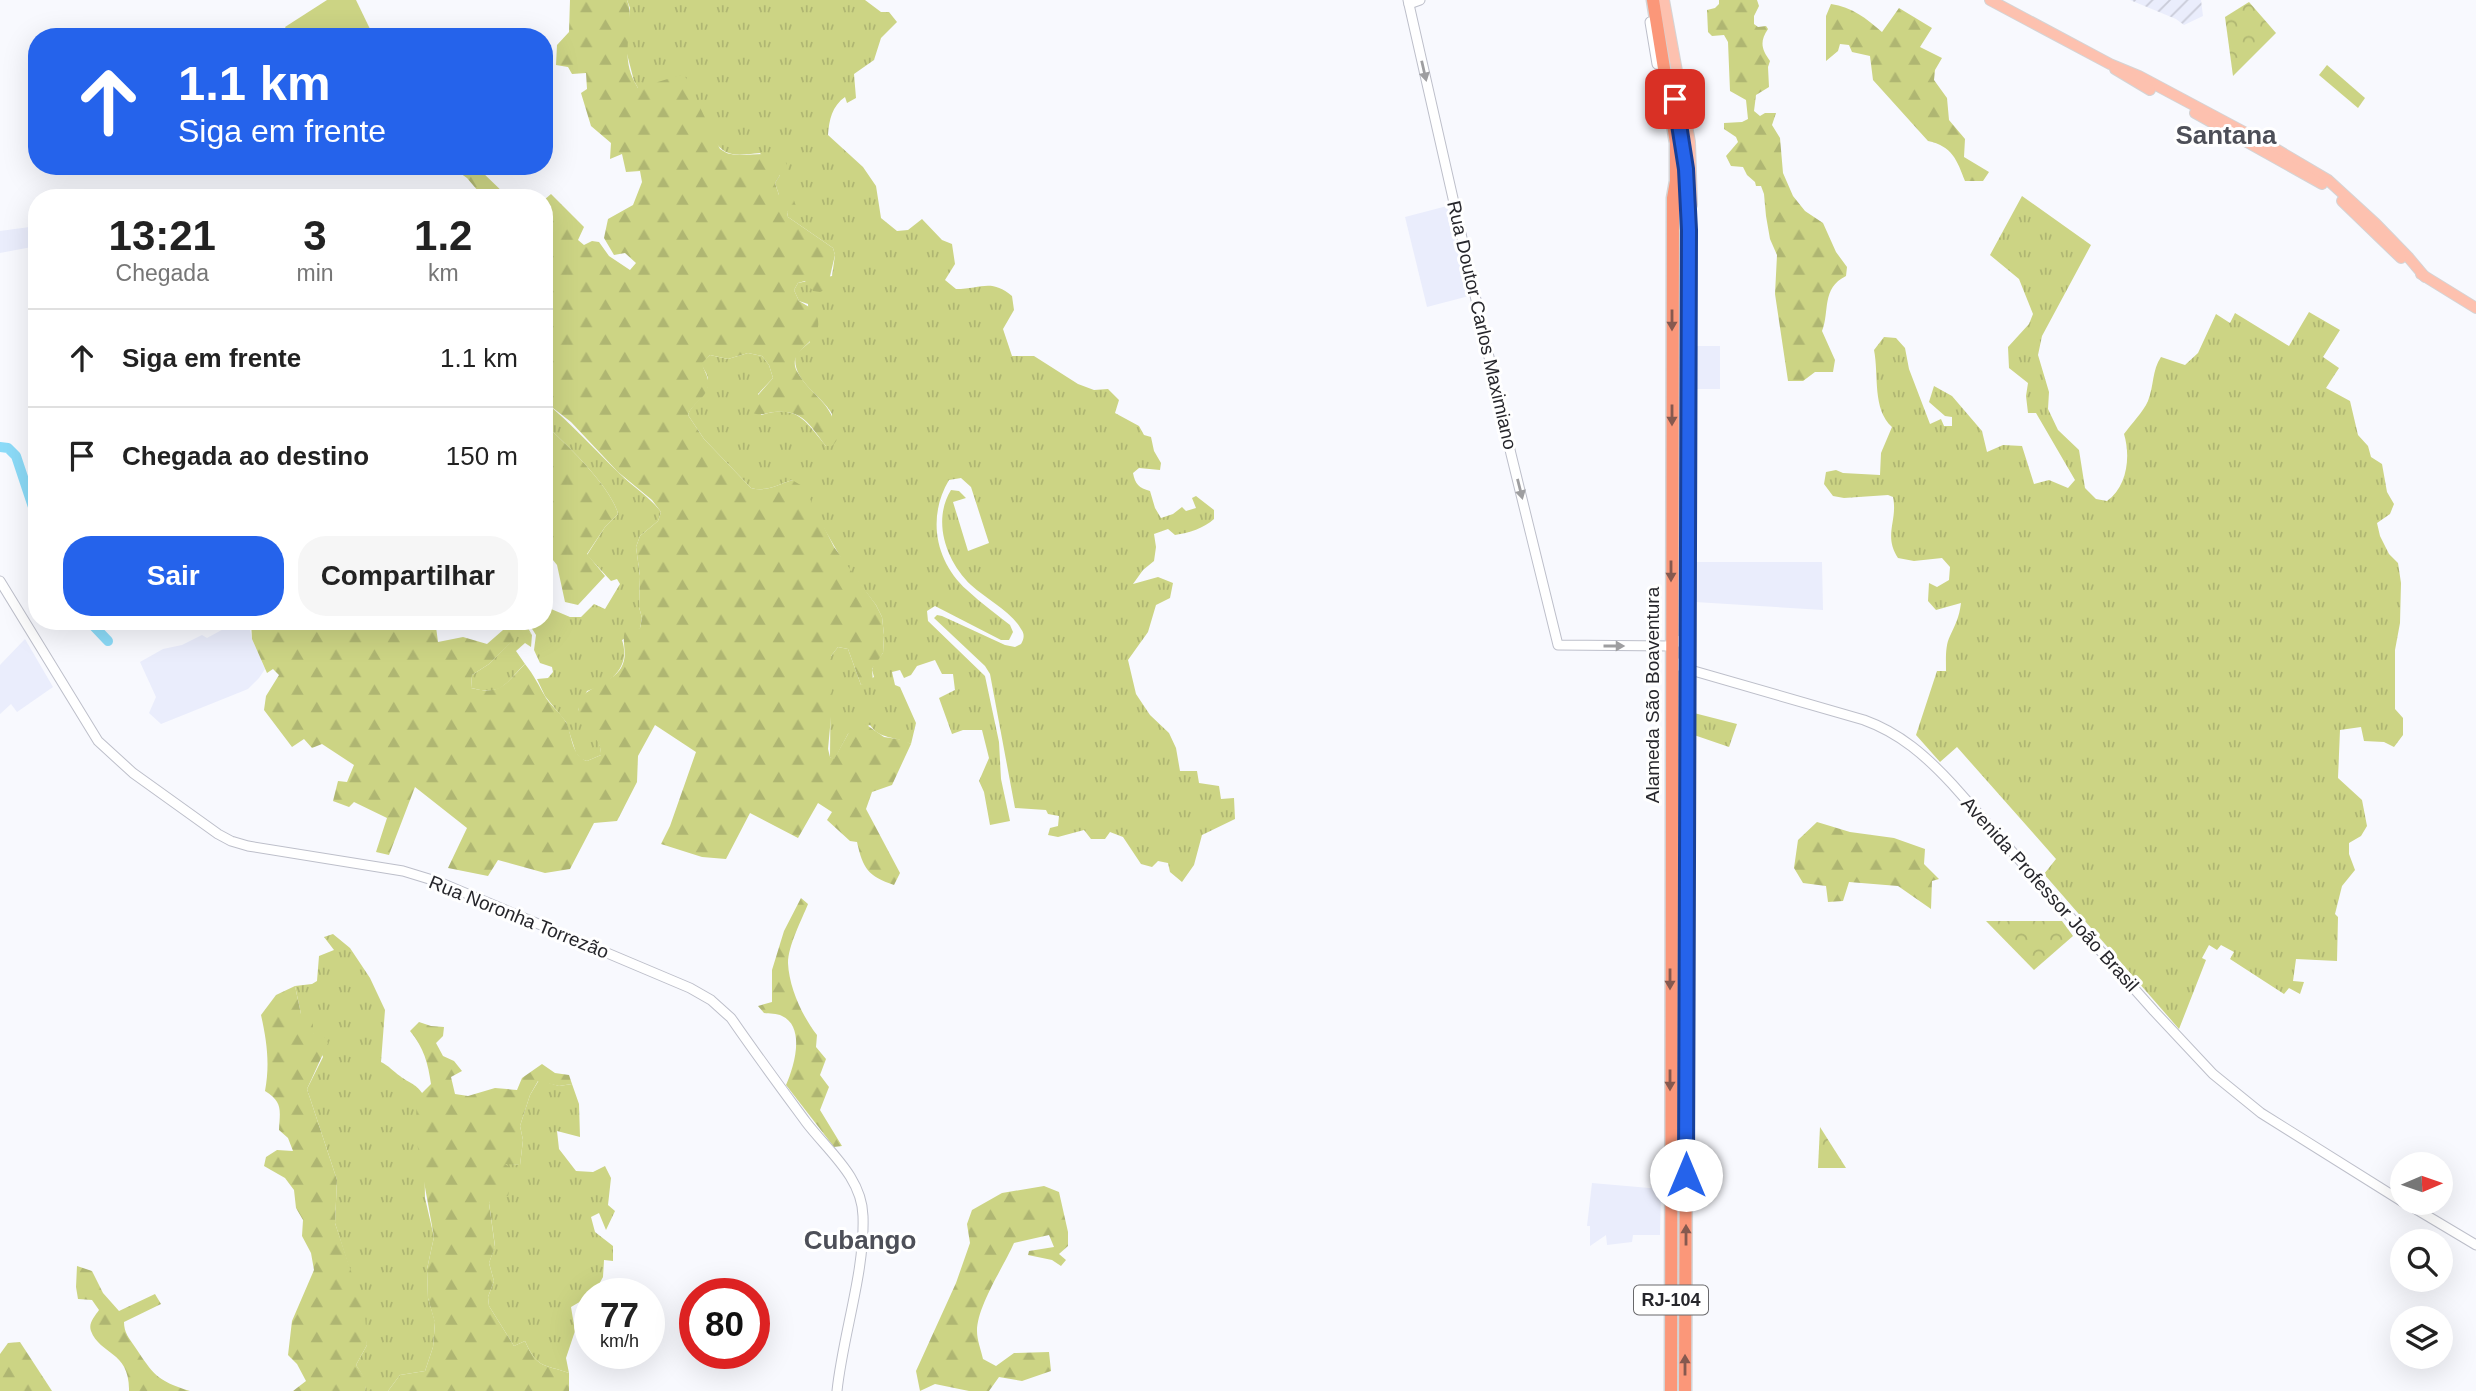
<!DOCTYPE html>
<html lang="pt">
<meta charset="utf-8">
<style>
body{margin:0;font-family:Arial,sans-serif;background:#f6f6f6;color:#222;height:100vh;display:flex;flex-direction:column;font-size:26px;white-space:nowrap}
*{box-sizing:border-box;margin:0}
p{font-size:23px;color:#767676}
.icon{flex:none;width:38px;height:38px;fill:none;stroke:currentColor;stroke-width:2;stroke-linecap:round;stroke-linejoin:round}
.map{position:relative;flex:1;overflow:hidden}
.details{position:absolute;left:28px;top:189px;width:525px;height:441px;display:flex;flex-direction:column;background:#fff;border-radius:28px;box-shadow:0 7px 28px #0002}
.details>*{flex:none}
.hud{position:absolute;left:28px;top:28px;width:525px;height:147px;border-radius:28px;box-shadow:0 7px 28px #0002;background:#2563eb;color:#fff;overflow:hidden}
.needle{width:46px;rotate:88deg}
.tools{position:absolute;left:2390px;top:1152px;display:grid;gap:14px}
.tools a{display:grid;place-items:center;width:63px;height:63px;border-radius:50%;background:#fff;box-shadow:0 7px 28px #0002;font-size:35px}
.speed{position:absolute;left:574px;top:1278px;display:flex;gap:14px;font-size:35px;font-weight:700;text-align:center}
.speed>*{display:grid;place-content:center;width:91px;height:91px;border-radius:50%;background:#fff;box-shadow:0 7px 28px #0002;line-height:1}
.speed small{font-size:18px;font-weight:400}
.speed .limit{border:10px solid #d22;background:#fff;color:#111}
.pin{position:absolute;display:grid;place-items:center;width:60px;height:60px;color:#fff;margin:-30px;border-radius:14px;box-shadow:0 4px 10px #0006}
.me{position:absolute;width:77px;margin:-38px;rotate:0deg;stroke-linejoin:round;filter:drop-shadow(0 0 5px #0008)}
.turn{display:flex;align-items:center;gap:24px;height:147px;padding:0 35px;font-size:32px}
.turn .icon{width:91px;height:91px;stroke-width:2.5}
.turn b{display:block;font-size:49px;line-height:60px}
.eta{display:flex;justify-content:space-evenly;align-items:center;height:119px;text-align:center}
.eta b{font-size:42px;font-weight:600;line-height:49px}
.primary-button{display:flex;gap:14px;margin-top:auto;padding:14px 35px}
.primary-button a{flex:1;height:80px;border-radius:28px;background:#2563eb;color:#fff;font-size:28px;font-weight:600;line-height:80px;text-align:center}
.primary-button a+a{background:#f6f6f6;color:#222}
ul{padding:0;list-style:none}
li{display:flex;align-items:center;gap:21px;height:98px;padding:0 35px;border-top:2px solid #e0e0e0}
li div{flex:1}
li b{display:block;font-size:26px}
li em{font-style:normal}
.map>svg:first-child{display:block}
</style>
<div class="map">
<svg width="2476" height="1391" viewBox="0 0 2476 1391">
<defs>
<pattern id="industrial-furrows" width="10" height="10" patternUnits="userSpaceOnUse" patternTransform="scale(1.75)"><rect width="10" height="10" fill="#eaedfc"/><path d="M-1 1l2-2M0 10L10 0M9 11l2-2" fill="none" stroke="#c9cbd8"/></pattern>
<pattern id="grass-tufts" width="24" height="20" patternUnits="userSpaceOnUse" patternTransform="scale(1.75)"><rect width="24" height="20" fill="#ccd484"/><path d="M3 7l-1-3M5 7V3M7 7l1-3M15 17l-1-3M17 17v-4M19 17l1-3" fill="none" stroke="#afb672"/></pattern>
<pattern id="forest-firs" width="22" height="20" patternUnits="userSpaceOnUse" patternTransform="scale(1.75)"><rect width="22" height="20" fill="#ccd484"/><path d="M5 1l3.5 6h-7zM16 11l3.5 6h-7z" fill="#afb672"/></pattern>
<pattern id="park-crowns" width="20" height="18" patternUnits="userSpaceOnUse" patternTransform="scale(1.75)"><rect width="20" height="18" fill="#ccd484"/><path d="M2 6a3 3 0 1 1 6 0M12 15a3 3 0 1 1 6 0" fill="none" stroke="#afb672"/></pattern>
</defs>
<rect width="100%" height="100%" fill="#f8f9fe"/>
<!-- built -->
<g fill="#eaedfc">
<polygon points="1447,206 1469,296 1427,307 1405,217"/>
<polygon points="37,226 37,246 0,253 0,231"/>
<polygon points="1695,346 1720,346 1720,389 1696,389"/>
<polygon points="1695,562 1822,562 1823,610 1695,602"/>
<polygon points="238,621 248,621 252,639 265,669 259,678 248,689 161,724 149,713 156,697 140,662 163,649 182,645 202,635 207,638"/>
<polygon points="25,639 53,687 17,712 11,704 0,714 0,665"/>
<polygon points="1592,1183 1661,1189 1660,1235 1633,1235 1632,1242 1607,1245 1606,1235 1590,1246 1590,1226 1587,1226"/>
</g>
<!-- industrial -->
<polygon fill="url(#industrial-furrows)" points="2130,0 2201,0 2203,16 2184,25 2176,19"/>
<!-- grass -->
<g fill="url(#grass-tufts)">
<path d="M627 0H865L881 12H889L897 22 881 38 874 60 854 74 856 98 847 103 845 97C832 106 829 120 828 135L863 167 876 186 881 218 897 231 908 230 922 219 942 240 952 244 955 264 945 280 956 289C981 289 991 278 1012 296L1014 310 1003 329 1012 356H1034L1078 384 1094 390 1108 389 1119 400 1115 413 1139 426 1144 435 1151 437 1154 451 1161 463 1160 470 1139 468 1133 473C1135 484 1139 488 1150 491L1155 508 1161 518 1173 514 1182 507 1186 511 1196 508 1192 498 1196 496 1214 510V519C1204 528 1189 533 1175 535L1168 529 1154 534 1156 547 1154 561 1143 570 1133 584 1158 577 1173 583 1170 598 1156 605 1148 632 1128 660 1136 694 1150 715 1169 733 1176 748 1180 771H1197L1199 783 1219 786 1221 799 1234 798 1235 819 1202 835 1194 865 1182 882 1170 872 1168 863 1158 861 1152 867 1141 864 1123 837 1110 832 1105 839H1091L1084 830 1058 837 1048 835 1050 828 1058 826 1059 816 1048 814 1046 810 1015 808 990 674 985 666 934 618 937 615 942 616 1005 645 1015 647 1021 644C1024 639 1025 634 1021 629 1011 611 986 599 971 585 946 561 932 521 951 490L959 491 966 498 953 502 968 551 989 543 971 487 961 478 949 480C927 517 935 561 967 590 981 603 996 614 1010 625L1013 632 1009 640H1001L935 606 927 611 928 621 985 676 999 742 1001 779 1010 821 990 825 984 792 979 781 989 758 982 730H963L952 734 939 698 955 690 953 674H942L935 660 917 666 911 675 904 678 900 670 892 672 895 685 900 687 916 723 911 744C896 736 880 740 870 725L848 734 834 760 830 757 831 656 838 647 848 649 861 685 874 677 872 670 874 664 883 653 884 635 882 617 876 605 844 563 818 518 792 480C778 485 765 492 751 488L704 439 688 415C693 401 709 397 708 380 708 374 703 369 701 363L710 355 728 359 748 353 762 356 769 365 773 378 758 394 761 415C798 404 805 421 826 446L832 414C821 394 790 380 796 354L810 342 808 304 799 301 794 290 798 283 832 276 835 255 833 248 788 217 787 212 790 208 779 195 775 183 780 175 760 153C738 155 726 159 713 139L638 88 634 81 626 50 630 8Z"/>
<path d="M2022 196 2091 245 2042 336 2038 355 2049 392 2048 409 2058 430 2079 450 2085 488 2096 499 2107 501C2127 487 2131 457 2124 434 2132 423 2143 412 2148 401 2154 386 2152 370 2161 357L2185 365 2198 353 2216 314 2230 323 2235 313 2289 346 2309 312 2340 330 2323 357 2339 368 2326 388 2350 401 2358 435 2368 446 2371 457 2382 464 2387 492 2394 504 2390 514 2377 523 2380 536 2389 554 2398 563 2401 583 2400 623 2395 650V709L2403 718V735L2394 747 2384 742 2364 741 2361 727 2340 730 2338 778 2362 800 2367 826 2361 836 2349 843V854L2355 870 2342 886 2335 914 2338 917 2337 961 2296 959 2293 981 2304 982 2300 994 2289 988 2284 994 2230 959 2234 952 2221 945 2217 950 2209 945 2202 958 2206 960 2179 1029 2044 874 2056 859 1957 747 1940 762 1916 735 1937 671H1946C1946 659 1945 646 1950 636 1956 623 1959 618 1961 603L1936 610 1928 601 1929 583 1937 587 1949 580 1950 567 1942 558 1914 561 1898 558C1883 535 1898 521 1893 497L1888 495 1844 498 1833 496 1824 484 1826 472 1836 470 1843 473 1880 475 1881 453 1892 427C1872 409 1879 375 1874 350L1884 337 1896 338 1905 348 1909 369 1930 424 1941 419 1944 426H1952V417L1945 416 1929 402 1934 386 1952 396 1982 431 1987 452 2003 445 2022 446 2034 484 2049 480 2068 488 2075 480 2036 413H2028L2026 396 2028 383 2009 368 2008 347 2029 324 2033 314 2019 279 1990 255Z"/>
<path d="M544 401C572 424 595 450 620 474 634 488 650 497 661 512L658 521 640 536 636 547 640 576 639 607 642 618 640 628 622 640C631 667 611 683 587 691L578 709C585 725 602 737 601 755L587 761 581 759 576 753 566 722 545 696 537 679 548 678 553 672 552 667 540 663 534 650 536 635 527 621H544V606L570 617H581L594 604 605 609 620 584 617 579 611 581 587 555 605 527 618 514C612 488 565 442 544 424Z"/>
<path d="M525 628 532 635 531 647 525 643 516 651 525 664C504 684 503 696 471 688L472 675 489 664Z"/>
<polygon points="1694,713 1737,724 1729,747 1694,735"/>
<path d="M333 934 350 948 370 978 385 1010 381 1062C389 1066 393 1071 400 1076 410 1084 414 1082 423 1094L425 1198 434 1237 427 1269 428 1298 435 1322 433 1347 425 1371 400 1375 388 1391H365L366 1381 356 1365 367 1345 348 1264 335 1223 337 1180 307 1089 323 1057 313 1033 301 1014 295 986 312 984 317 981 319 956 334 950 324 937Z"/>
<path d="M539 1080 559 1086 572 1084 579 1104 580 1137 557 1131 559 1149 576 1171 593 1172 605 1166 611 1178 608 1205 615 1211 606 1230 599 1213 591 1217 595 1232 613 1246V1261L604 1260 603 1277 597 1288 599 1293H590V1299L588 1297 571 1307 575 1331 566 1358 569 1373C544 1364 537 1369 525 1341L514 1346 489 1306 488 1297 494 1281 489 1263 495 1246 489 1203 504 1163 520 1165 523 1140 520 1126 530 1095Z"/>
</g>
<!-- forest -->
<g fill="url(#forest-firs)">
<path d="M570 0H627C637 27 616 54 638 88L684 74 720 149C724 151 727 154 731 154 748 159 784 144 788 169L780 175 775 183 779 195 791 192 796 206 787 212 788 217 833 248 835 255 827 289 820 292 813 291 805 281 798 283 794 290 799 301 816 311C817 316 819 322 818 327 815 346 785 352 798 373 812 397 832 401 836 432 838 439 837 441 832 446H826C810 426 804 409 774 412 765 413 762 416 752 413L751 403 773 378 769 365 762 356 748 353 728 359 710 355 702 363C703 369 707 374 708 380 711 396 693 402 688 415L704 439 751 488C765 492 778 485 792 480L804 487 834 547 876 605 882 617 884 635 883 653 872 669 873 682 861 685 848 649 838 647 831 656 832 706 828 749 830 757 834 759 848 734 861 721 884 737 904 740 911 744 892 785 872 792 866 809 900 873 894 885C868 876 863 869 857 842L850 841 827 820 832 812 818 803 798 838 750 813 726 859 702 857 661 844 670 826 696 752 655 725 638 756 637 782 617 821 594 823 570 869 545 873 498 860 488 876 448 868 467 828 415 787 389 855 376 852 387 818 354 802 349 807 333 801 338 781 347 782 354 765 322 744 312 748 304 739 292 747 264 710 266 696 279 675 273 669 267 673 252 639 251 621H410L436 627 438 642 463 637 487 644 503 630 504 621H524L532 635 525 629 489 664 472 675 471 688C501 696 506 683 525 664 534 675 539 686 546 698 552 707 562 714 567 724 572 737 572 756 587 761L601 755C602 735 579 727 578 707 577 689 612 684 621 668 629 654 621 644 625 631L640 628 642 618 639 607 640 576 636 547 640 536 658 521 661 512 652 500 618 472 571 422 544 401V200L551 194 584 227 578 240 584 245 592 241 599 242 609 256 630 270 636 263 625 253 614 255 604 238 608 219 633 205 642 182 640 171 626 172 622 154 610 159 611 143 591 126 581 93 587 89 586 73 572 74 568 67 556 65 557 45 569 32Z"/>
<path d="M1719 0H1757L1759 6 1754 16V24L1758 27 1766 26 1768 29C1759 42 1762 50 1770 61L1768 67 1769 87 1756 95 1754 111 1760 116 1765 113H1776L1772 125 1780 138 1783 173 1793 196 1805 211 1823 223 1836 252 1847 267 1846 276C1821 288 1830 312 1822 331L1835 360 1833 372H1815L1803 381H1788L1775 294 1777 255 1770 239 1766 216 1764 194 1761 186H1756L1755 182 1747 175 1743 167 1731 166 1726 156 1738 142 1736 137 1724 129V123L1742 122 1748 119 1746 100 1730 91 1728 42 1724 35 1712 36 1708 32 1707 10 1715 8 1719 4Z"/>
<path d="M1831 4C1852 7 1866 18 1882 32L1899 8 1932 28 1920 47 1942 58 1935 70 1934 80 1947 98 1949 120 1965 139 1964 157 1989 172 1983 181H1965C1957 160 1952 146 1928 141L1873 80 1870 56 1852 52 1849 45 1840 44 1838 51 1826 61V16Z"/>
<polygon points="450,166 482,166 480,170 509,198 484,198 467,178"/>
<path d="M544 424C565 442 612 488 618 514L605 527 587 554 605 576 578 605 565 602 557 565 544 549Z"/>
<polygon points="1817,822 1850,832 1894,838 1925,849 1924,864 1939,879 1932,881 1931,909 1898,886 1849,882 1843,901 1828,902 1826,886 1803,883 1794,868 1798,840"/>
<path d="M801 898 808 904C802 919 788 946 788 963 789 987 802 1016 817 1035L816 1047 826 1059 820 1075 829 1087 820 1110 842 1146 834 1147 786 1085C794 1067 806 1027 782 1016 777 1013 769 1014 764 1013L758 1006 772 1002V970L784 931Z"/>
<path d="M295 986 301 1014 308 1013 313 1019V1033L323 1035 328 1043 307 1089 337 1180 335 1223 365 1313 367 1345 356 1365 367 1381 365 1391H293L306 1381 297 1364 288 1355 292 1321 314 1270 311 1253 302 1236 303 1220 296 1208 294 1190 285 1178 264 1166 266 1157 277 1150 293 1151 288 1138 279 1130C280 1110 283 1102 265 1091 270 1064 267 1042 261 1015L276 995Z"/>
<path d="M419 1022 431 1026 444 1027 443 1036 436 1043 443 1056 454 1061 462 1071 451 1077 455 1094 468 1096 495 1088 517 1090 522 1078 542 1064 555 1073 569 1075 572 1084 559 1086 538 1081 530 1095 520 1126 523 1140 520 1165 505 1164 515 1171 508 1196 493 1197 489 1203 495 1247 489 1263 494 1281 488 1297 489 1306 514 1346 525 1341C537 1369 544 1364 569 1373V1391H388L400 1375 425 1371 433 1347 435 1323 428 1298 427 1269 434 1237 417 1143 416 1099 431 1084C428 1063 424 1048 410 1031Z"/>
<path d="M1044 1186 1059 1192 1068 1232V1246L1059 1254 1066 1260 1061 1266 1052 1260 1028 1255 1029 1251 1054 1247 1049 1235 1014 1243C1004 1266 977 1306 977 1331 977 1340 981 1350 983 1359L996 1366 1014 1353 1049 1352 1051 1371 1022 1381 999 1377 989 1391H969L935 1384 920 1391 916 1371 956 1283 970 1243 967 1224 972 1210 1002 1193Z"/>
<path d="M77 1266 92 1271 103 1293 119 1311 155 1294 161 1304 124 1322C124 1333 129 1338 135 1347 153 1374 157 1381 190 1391H129C130 1351 100 1355 91 1331 88 1323 95 1316 99 1310L92 1300 78 1299 76 1287Z"/>
<polygon points="20,1342 52,1391 0,1391 0,1354 8,1343"/>
</g>
<!-- park -->
<g fill="url(#park-crowns)">
<polygon points="2249,2 2276,33 2233,76 2225,17"/>
<polygon points="1986,921 2062,921 2073,936 2034,970"/>
<polygon points="1820,1127 1846,1168 1818,1168"/>
</g>
<!-- pitch -->
<g fill="#ccd484">
<polygon points="327,0 356,0 370,29 363,37 291,37 285,27"/>
<polygon points="2327,65 2365,98 2358,108 2319,75"/>
</g>
<g fill="none" stroke-linecap="round" stroke-linejoin="round">
<!-- stream -->
<g stroke="#8cdbf8" stroke-width="2">
<polyline points="1680,346 1681,328"/>
<polyline points="1680,562 1680,557"/>
<polyline points="1679,617 1680,580"/>
<polyline points="1678,1239 1679,962"/>
</g>
<!-- river -->
<g stroke="#8cdbf8" stroke-width="10">
<polyline points="0,447 8,448 16,456 37,519"/>
<polyline points="89,621 108,641"/>
</g>
<!-- secondary casing -->
<g stroke="#bdbfca" stroke-width="11">
<g id="secondary">
<polyline points="1408,0 1511,454 1558,645 1671,646 1687,636"/>
<polyline points="1409,4 1420,0"/>
<polyline points="1650,22 1657,64"/>
<polyline points="1659,78 1667,123"/>
<path d="M0 581 98 741 133 773 218 834 231 841 248 846 403 871 439 882 690 988 711 1000 731 1018C755 1053 781 1088 806 1122 828 1151 862 1177 863 1216 865 1272 843 1334 837 1391"/>
<path d="M1673 658 1677 665 1687 669 1864 720C1900 733 1926 756 1952 784L2154 1011 2213 1074 2261 1113 2403 1202"/>
<polyline points="2404,1202 2476,1245"/>
</g>
</g>
<!-- primary casing -->
<g stroke="#d4d4d5" stroke-width="12">
<g id="primary">
<polyline points="1664,0 1690,142 1692,205"/>
<polyline points="1990,0 2110,64 2139,76 2274,148 2328,180 2376,224 2409,258 2425,277"/>
<polyline points="2115,69 2150,90"/>
<polyline points="2195,113 2322,184"/>
<polyline points="2342,201 2401,258"/>
<polyline points="2421,274 2476,308"/>
</g>
</g>
<!-- highway casing -->
<g stroke="#d4d4d5" stroke-width="15">
<g id="highway">
<polyline points="1653,0 1676,143 1676,181 1673,198 1671,1391"/>
<polyline points="1683,152 1689,230 1685,1391"/>
</g>
</g>
<!-- secondary -->
<use href="#secondary" stroke="#fff" stroke-width="9"/>
<!-- primary -->
<use href="#primary" stroke="#fdc1af" stroke-width="10"/>
<!-- highway -->
<use href="#highway" stroke="#fb9779" stroke-width="12"/>
</g>
<!-- one-way arrows -->
<defs><path id="oneway-solid" d="M-6-.8H1V-3.2L6.5 0L1 3.2V.8H-6Z" transform="scale(1.75)"/></defs>
<g fill="#9e9ea0">
<use href="#oneway-solid" transform="translate(1424 71) rotate(77)"/>
<use href="#oneway-solid" transform="translate(1520 489) rotate(76)"/>
<use href="#oneway-solid" transform="translate(1614 646)"/>
</g>
<g fill="#86594f">
<use href="#oneway-solid" transform="translate(1672 320) rotate(90)"/>
<use href="#oneway-solid" transform="translate(1672 415) rotate(90)"/>
<use href="#oneway-solid" transform="translate(1671 571) rotate(90)"/>
<use href="#oneway-solid" transform="translate(1670 979) rotate(90)"/>
<use href="#oneway-solid" transform="translate(1670 1080) rotate(90)"/>
<use href="#oneway-solid" transform="translate(1686 1235) rotate(-90)"/>
<use href="#oneway-solid" transform="translate(1685 1365) rotate(-90)"/>
</g>
<g fill="none" stroke-linecap="round" stroke-linejoin="round">
<!-- route casing -->
<g stroke="#184099" stroke-width="18">
<polyline id="route" points="1675,99 1686,169 1689,230 1686,1175"/>
</g>
<!-- route -->
<use href="#route" stroke="#2563eb" stroke-width="12"/>
</g>
<g text-anchor="middle" dominant-baseline="central" stroke-width="6" stroke-linejoin="round" paint-order="stroke">
<!-- shield labels -->
<rect fill="#fff" stroke="#68686b" stroke-width="2" x="1634" y="1285.5" width="74" height="29" rx="5"/>
<g font-size="18" font-weight="bold" fill="#27272c">
<text x="1671" y="1300">RJ-104</text>
</g>
<!-- street labels -->
<g font-size="19" fill="#27272c" stroke="#fff">
<text transform="translate(1482 325) rotate(77)">Rua Doutor Carlos Maximiano</text>
<text transform="translate(1652 695) rotate(-90)">Alameda São Boaventura</text>
<text transform="translate(2050 894) rotate(48)">Avenida Professor João Brasil</text>
<text transform="translate(519 917) rotate(22)">Rua Noronha Torrezão</text>
</g>
<!-- district labels -->
<g font-size="26" font-weight="bold" fill="#4d4f58" stroke="#fff">
<text x="2226" y="135">Santana</text>
<text x="860" y="1240">Cubango</text>
</g>
</g>
</svg>
<div class="tools">
<a><svg class="needle" viewBox="-14 -14 28 28"><path d="M0-13l5 13h-10z" fill="#e53935"/><path d="M0 13l5-13h-10z" fill="#767676"/></svg></a>
<a><svg class="icon" aria-label="search" viewBox="0 0 24 24"><circle cx="10" cy="10" r="6"/><path d="M15 15l6 6"/></svg></a>
<a><svg class="icon" aria-label="layers" viewBox="0 0 24 24"><path d="M12 4l9 5-9 5-9-5zM3 14l9 5 9-5"/></svg></a>
</div>
<div class="speed"><div>77<small>km/h</small></div><div class="limit">80</div></div>
<div class="pin" style="left:1675px;top:99px;background:#d93025"><svg class="icon" aria-label="arrive" viewBox="0 0 24 24"><path d="M6 21V4h12l-3 4 3 4H6"/></svg></div>
<svg class="me" style="left:1686px;top:1175px" viewBox="-20 -20 40 40"><circle r="19" fill="#fff"/><path d="M0-13L10 11 0 6-10 11z" fill="#2563eb"/></svg>
<div class="hud">
<div class="turn"><svg class="icon" aria-label="ahead" viewBox="0 0 24 24"><path d="M12 20V5M6 11l6-6 6 6"/></svg><div><b>1.1 km</b>Siga em frente</div></div>
</div>
<section class="details">
<div class="eta">
<div><b>13:21</b><p>Chegada</p></div>
<div><b>3</b><p>min</p></div>
<div><b>1.2</b><p>km</p></div>
</div>
<ul>
<li><svg class="icon" aria-label="ahead" viewBox="0 0 24 24"><path d="M12 20V5M6 11l6-6 6 6"/></svg><div><b>Siga em frente</b></div><em>1.1 km</em></li>
<li><svg class="icon" aria-label="arrive" viewBox="0 0 24 24"><path d="M6 21V4h12l-3 4 3 4H6"/></svg><div><b>Chegada ao destino</b></div><em>150 m</em></li>
</ul>
<div class="primary-button"><a>Sair</a><a>Compartilhar</a></div>
</section>
</div>
